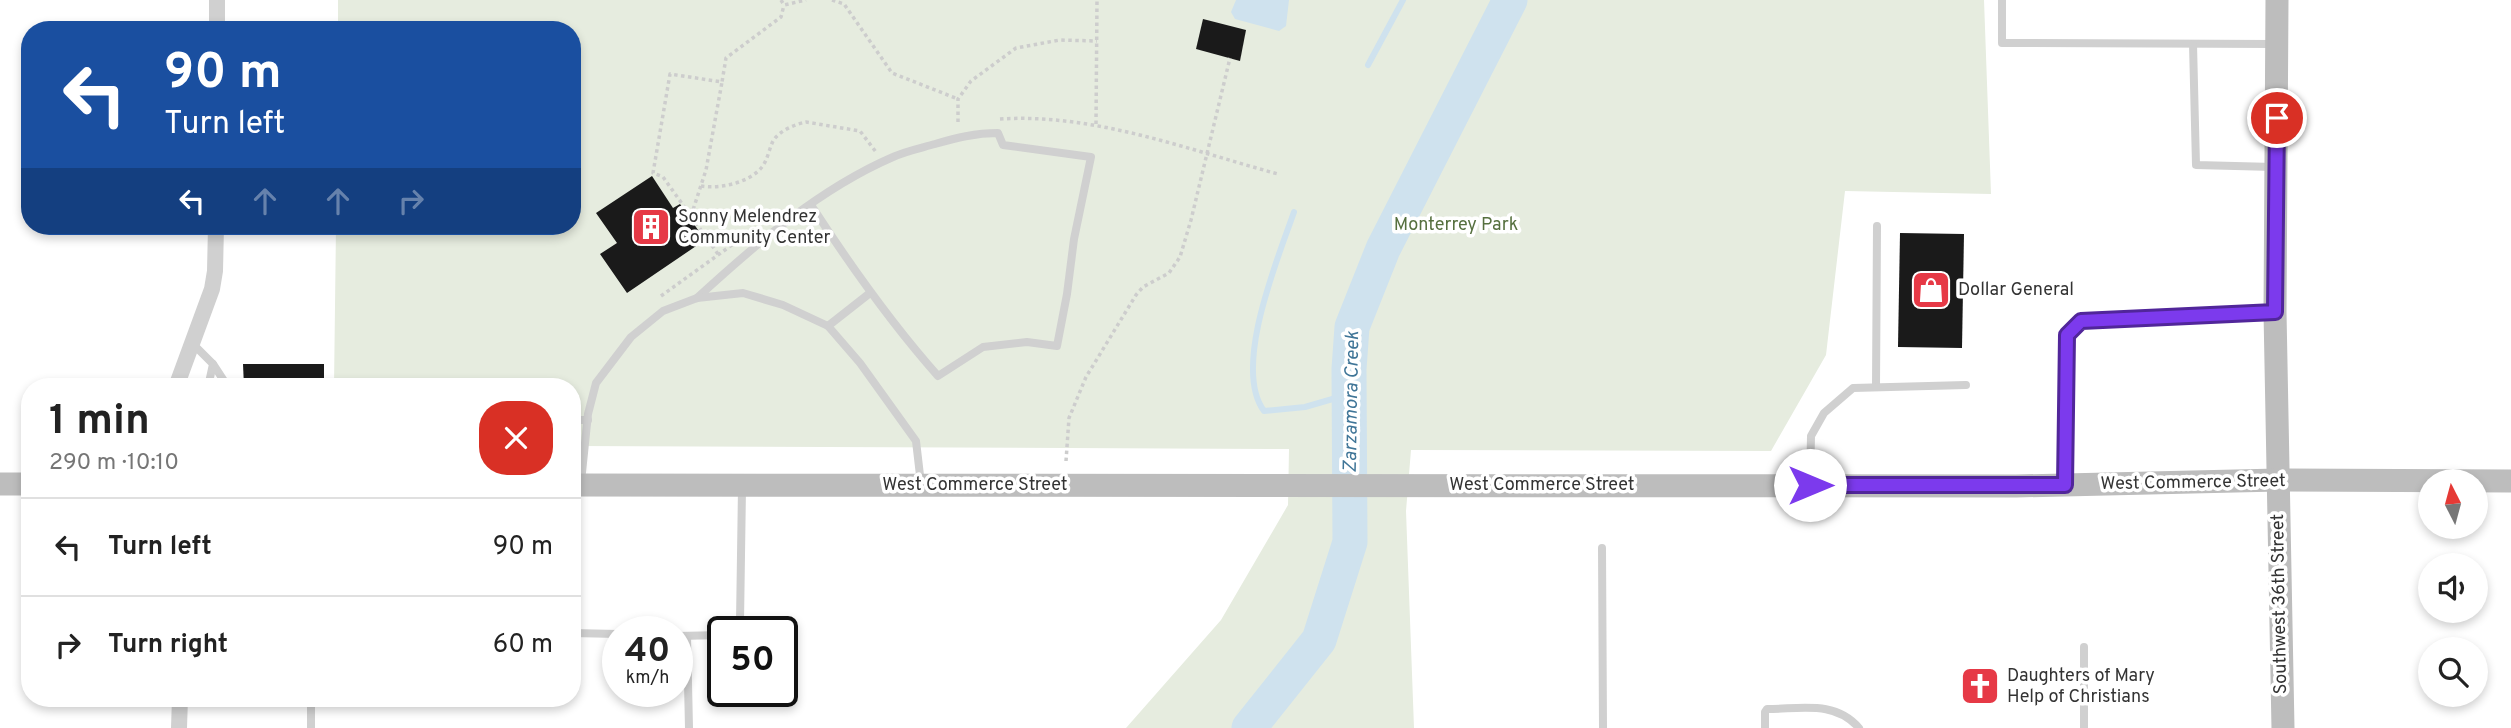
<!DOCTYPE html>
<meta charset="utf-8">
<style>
body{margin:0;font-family:Overpass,sans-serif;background:#f6f6f6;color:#222;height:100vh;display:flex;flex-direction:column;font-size:26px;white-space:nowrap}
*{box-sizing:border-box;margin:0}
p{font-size:23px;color:#767676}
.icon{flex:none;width:38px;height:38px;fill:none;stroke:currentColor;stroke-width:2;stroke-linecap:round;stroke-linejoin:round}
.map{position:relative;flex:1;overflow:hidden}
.drawer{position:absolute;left:21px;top:378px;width:560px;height:329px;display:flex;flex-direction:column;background:#fff;border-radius:28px;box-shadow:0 4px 10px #0003}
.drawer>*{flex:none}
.top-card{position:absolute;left:21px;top:21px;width:560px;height:214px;border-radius:28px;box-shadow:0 4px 10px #0003;background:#1a4fa0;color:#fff;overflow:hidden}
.needle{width:46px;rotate:354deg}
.controls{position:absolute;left:2418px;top:469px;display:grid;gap:14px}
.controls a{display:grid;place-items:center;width:70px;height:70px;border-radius:50%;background:#fff;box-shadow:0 4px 10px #0003;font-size:35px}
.speed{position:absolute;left:602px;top:616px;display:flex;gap:14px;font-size:35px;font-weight:700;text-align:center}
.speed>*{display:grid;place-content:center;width:91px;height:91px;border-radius:50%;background:#fff;box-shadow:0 4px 10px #0003;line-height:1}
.speed small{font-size:18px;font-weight:400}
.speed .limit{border:4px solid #111;border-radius:10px;background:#fff;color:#111}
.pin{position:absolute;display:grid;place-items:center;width:60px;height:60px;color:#fff;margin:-30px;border:4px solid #fff;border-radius:50%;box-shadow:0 2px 7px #0007}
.me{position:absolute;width:77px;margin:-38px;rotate:90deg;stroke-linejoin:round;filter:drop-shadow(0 0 5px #0008)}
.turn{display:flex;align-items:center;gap:24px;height:147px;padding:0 28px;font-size:32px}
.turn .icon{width:91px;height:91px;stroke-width:2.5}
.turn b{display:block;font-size:49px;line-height:60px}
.lanes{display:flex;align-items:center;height:66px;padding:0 28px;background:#0003;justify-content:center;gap:35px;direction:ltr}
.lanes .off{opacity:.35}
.round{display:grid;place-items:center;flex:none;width:74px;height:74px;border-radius:28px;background:#f6f6f6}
.headline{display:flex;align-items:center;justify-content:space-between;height:119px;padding:0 28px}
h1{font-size:42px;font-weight:700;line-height:52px}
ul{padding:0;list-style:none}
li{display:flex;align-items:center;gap:21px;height:98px;padding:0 28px;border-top:2px solid #e0e0e0}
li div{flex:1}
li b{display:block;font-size:26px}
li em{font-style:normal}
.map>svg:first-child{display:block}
</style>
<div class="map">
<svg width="2511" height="728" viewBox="0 0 2511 728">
<rect width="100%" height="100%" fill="#fff"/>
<!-- green -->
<polygon fill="#e6ecdf" points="338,0 1984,0 1991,194 1845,191 1826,355 1771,451 1411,450 1406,511 1414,728 1126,728 1221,620 1288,505 1289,449 572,446 572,387 334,387 336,226 572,226 572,30 338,30"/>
<!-- water -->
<polygon fill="#cfe2ee" points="1236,0 1289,0 1286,26 1279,31 1235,19 1231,12"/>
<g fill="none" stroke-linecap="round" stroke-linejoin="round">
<!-- stream -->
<g stroke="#cfe2ee" stroke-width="6">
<polyline points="1368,65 1403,0"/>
<path d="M1294 212C1278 258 1232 368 1264 411L1305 407 1336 398 1349 385"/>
</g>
<!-- river -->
<polyline stroke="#cfe2ee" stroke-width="35" points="1249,728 1319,640 1350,542 1349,369 1352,327 1383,249 1510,0"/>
</g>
<!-- building -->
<g fill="#1a1a1a">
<polygon points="1203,19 1246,30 1240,61 1196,49"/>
<polygon points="652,176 673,208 680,204 705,240 627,293 600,254 617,243 596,213"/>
<polygon points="1900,233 1964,234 1962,348 1898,347"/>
<polygon points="243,364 324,364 324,387 244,387"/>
</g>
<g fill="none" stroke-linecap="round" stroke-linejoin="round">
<!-- path -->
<g stroke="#cdcdcd" stroke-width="3.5" stroke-dasharray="3.5 3.5" stroke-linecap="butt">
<polyline points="781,0 784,5 806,0"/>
<polyline points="832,0 844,4 892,73 958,99"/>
<path d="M1000 119C1094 113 1189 150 1278 174"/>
<polyline points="958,122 958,99 971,81 1016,48 1060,40 1097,41"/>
<polyline points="1096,124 1097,0"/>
<path d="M701 186C720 189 749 183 762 167 768 159 769 149 773 141 779 131 795 124 806 122L860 131 876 152"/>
<polyline points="691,216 706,170 722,82"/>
<polyline points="718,254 663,177 653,173 670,74 722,82 726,58 781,17 784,5"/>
<polyline points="661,296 743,237"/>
<polyline points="1066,461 1069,418 1086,377 1136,295 1143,287 1169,273 1180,257 1191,220 1230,58"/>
</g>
<!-- service -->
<g stroke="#d0d0d0" stroke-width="8">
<polyline points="2002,0 2002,43 2274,44"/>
<polyline points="2193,44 2196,165 2274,167"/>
<path d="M697 298C756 244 819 189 893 157 906 151 921 148 935 144 956 138 975 133 998 133L1003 145 1091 157 1074 239 1067 294 1057 346 1027 342 983 347 938 376C890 322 850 265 811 205"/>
<polyline points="828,326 870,293"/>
<polyline points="191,342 213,364 208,387"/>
<polyline points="213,364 228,387"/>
<polyline points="1876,387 1877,226"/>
<polyline points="572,420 588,420"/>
<polyline points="581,482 588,414 596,383 631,337 663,311 697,298 743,293 783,305 828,326 860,363 916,441 921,484"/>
<polyline points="2065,482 2067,335 2081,321 2272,312"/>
<polyline points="1810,485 1811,436 1824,413 1853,388 1966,385"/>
<polyline points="1602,548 1603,728"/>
<polyline points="735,632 738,631 740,622 742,488"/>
<polyline points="572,633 618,634"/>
<polyline points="677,636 723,635"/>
<polyline points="687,636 689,728"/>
<polyline points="311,728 311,698"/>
<path d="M1765 728V712L1767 709C1801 709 1835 700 1859 728"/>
<polyline points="2084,728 2084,647"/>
</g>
<!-- minor -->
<g stroke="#d0d0d0" stroke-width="16">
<polyline points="217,30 217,0"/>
<polyline points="176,387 212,289 215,271 216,226"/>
<polyline points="179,728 180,698"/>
</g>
<!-- secondary -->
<g stroke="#bdbdbd" stroke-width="23">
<polyline points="2277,0 2275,312 2283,728"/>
<polyline points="0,484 30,484"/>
<polyline points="572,485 2016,486 2278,480 2511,481"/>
</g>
</g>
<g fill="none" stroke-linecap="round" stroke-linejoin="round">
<!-- route casing -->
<g stroke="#51269a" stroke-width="18">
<polyline id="route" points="1810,485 2065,485 2067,335 2081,321 2275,312 2277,118"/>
</g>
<!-- route -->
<use href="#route" stroke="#7c3aed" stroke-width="12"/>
</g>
<!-- icons -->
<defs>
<g id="building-square" transform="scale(2.0125)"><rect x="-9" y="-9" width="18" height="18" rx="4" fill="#e63946" stroke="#fff"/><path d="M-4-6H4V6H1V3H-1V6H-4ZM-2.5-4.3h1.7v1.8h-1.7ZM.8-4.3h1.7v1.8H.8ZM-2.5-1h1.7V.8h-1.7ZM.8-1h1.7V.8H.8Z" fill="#fff"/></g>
<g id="shop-square" transform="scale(2.0125)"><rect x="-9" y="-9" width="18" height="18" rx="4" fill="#e63946" stroke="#fff"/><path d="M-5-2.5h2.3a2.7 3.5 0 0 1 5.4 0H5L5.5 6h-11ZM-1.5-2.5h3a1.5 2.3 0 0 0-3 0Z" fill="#fff"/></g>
<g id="church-square" transform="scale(2.0125)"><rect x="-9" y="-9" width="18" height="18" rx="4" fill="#e63946" stroke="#fff"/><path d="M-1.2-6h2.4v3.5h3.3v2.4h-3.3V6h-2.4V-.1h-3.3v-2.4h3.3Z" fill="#fff"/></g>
</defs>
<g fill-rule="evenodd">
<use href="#building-square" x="651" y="227"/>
<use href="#shop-square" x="1931" y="290"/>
<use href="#church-square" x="1980" y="686"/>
</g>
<g text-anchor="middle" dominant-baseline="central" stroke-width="7" stroke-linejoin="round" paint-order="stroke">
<!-- poi labels -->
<g font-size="18" fill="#333" stroke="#fff" text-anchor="start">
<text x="678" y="217">Sonny Melendrez<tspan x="678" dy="21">Community Center</tspan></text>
<text x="1958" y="290">Dollar General</text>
<text x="2007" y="676">Daughters of Mary<tspan x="2007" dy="21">Help of Christians</tspan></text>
</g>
<!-- park labels -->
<g font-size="18" fill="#56703f" stroke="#fff">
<text x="1456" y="225">Monterrey Park</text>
</g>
<!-- street labels -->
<g font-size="18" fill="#333" stroke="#fff">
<text transform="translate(2193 483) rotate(-1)">West Commerce Street</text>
<text x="975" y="485">West Commerce Street</text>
<text x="1542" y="485">West Commerce Street</text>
<text transform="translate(2280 604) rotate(-91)">Southwest 36th Street</text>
</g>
<!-- water labels -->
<g font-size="19" font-style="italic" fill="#3f7597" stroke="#fff">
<text transform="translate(1352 402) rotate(-89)">Zarzamora Creek</text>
</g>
</g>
</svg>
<div class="controls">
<a><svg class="needle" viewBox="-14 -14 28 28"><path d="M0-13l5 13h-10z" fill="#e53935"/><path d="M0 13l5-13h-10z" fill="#767676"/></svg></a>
<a><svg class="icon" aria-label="sound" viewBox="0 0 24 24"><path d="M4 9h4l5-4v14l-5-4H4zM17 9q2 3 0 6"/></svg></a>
<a><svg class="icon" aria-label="search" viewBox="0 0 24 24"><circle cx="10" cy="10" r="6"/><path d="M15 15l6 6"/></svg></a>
</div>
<div class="speed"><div>40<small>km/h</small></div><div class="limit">50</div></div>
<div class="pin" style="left:2277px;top:118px;background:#d93025"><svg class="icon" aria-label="arrive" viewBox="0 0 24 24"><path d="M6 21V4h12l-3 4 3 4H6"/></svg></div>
<svg class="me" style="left:1810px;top:485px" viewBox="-20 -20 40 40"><circle r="19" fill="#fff"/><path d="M0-13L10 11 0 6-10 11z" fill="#7c3aed"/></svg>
<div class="top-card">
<div class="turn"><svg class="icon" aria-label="left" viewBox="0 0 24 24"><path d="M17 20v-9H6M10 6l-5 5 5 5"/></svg><div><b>90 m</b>Turn left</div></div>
<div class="lanes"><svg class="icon" aria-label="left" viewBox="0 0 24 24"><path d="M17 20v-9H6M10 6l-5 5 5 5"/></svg><svg class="icon off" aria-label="ahead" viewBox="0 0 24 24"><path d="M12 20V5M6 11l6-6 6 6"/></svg><svg class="icon off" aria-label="ahead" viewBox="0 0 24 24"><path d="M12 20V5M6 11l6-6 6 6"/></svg><svg class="icon off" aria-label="right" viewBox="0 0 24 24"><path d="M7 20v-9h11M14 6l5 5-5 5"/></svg></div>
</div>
<section class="drawer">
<div class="headline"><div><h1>1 min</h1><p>290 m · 10:10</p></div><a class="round" style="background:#d93025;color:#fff"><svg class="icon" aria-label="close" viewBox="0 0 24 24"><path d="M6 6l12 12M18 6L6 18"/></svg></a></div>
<ul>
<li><svg class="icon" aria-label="left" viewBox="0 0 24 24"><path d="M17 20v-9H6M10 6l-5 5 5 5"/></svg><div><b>Turn left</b></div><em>90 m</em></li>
<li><svg class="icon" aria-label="right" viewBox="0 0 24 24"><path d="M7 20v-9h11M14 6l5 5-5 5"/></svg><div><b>Turn right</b></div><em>60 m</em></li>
</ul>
</section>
</div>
